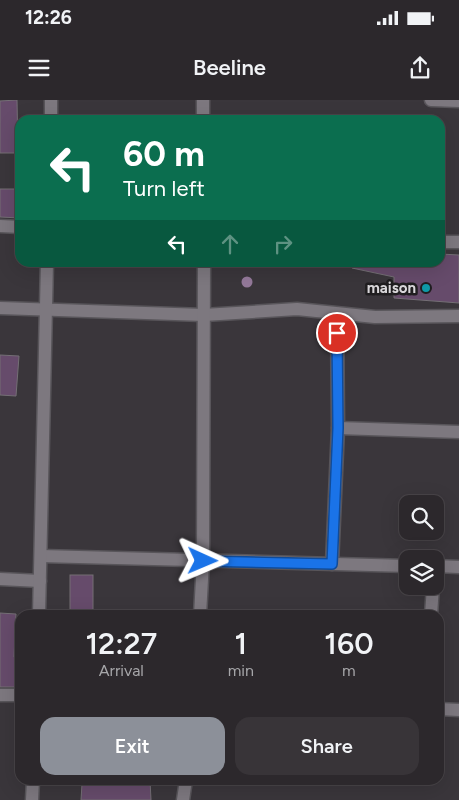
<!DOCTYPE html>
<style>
body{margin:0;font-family:Figtree,sans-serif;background:#383438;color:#f1f3f6;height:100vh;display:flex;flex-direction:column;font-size:19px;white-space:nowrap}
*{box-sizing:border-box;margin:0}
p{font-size:16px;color:#a6a6a9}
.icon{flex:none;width:28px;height:28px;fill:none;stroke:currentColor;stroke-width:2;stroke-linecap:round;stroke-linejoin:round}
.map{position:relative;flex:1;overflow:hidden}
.side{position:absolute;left:15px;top:510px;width:429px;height:175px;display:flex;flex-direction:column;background:#2c282c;border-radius:15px;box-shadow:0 5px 20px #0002,0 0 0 1px #484448}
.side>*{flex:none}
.hud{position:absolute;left:15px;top:15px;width:430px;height:152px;border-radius:15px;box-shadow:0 5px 20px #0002,0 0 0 1px #484448;background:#0b6e4f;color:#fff;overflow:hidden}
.buttons{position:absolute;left:399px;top:395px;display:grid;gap:10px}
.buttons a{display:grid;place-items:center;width:45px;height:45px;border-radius:10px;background:#2c282c;box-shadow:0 5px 20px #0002,0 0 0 1px #484448;font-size:25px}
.pin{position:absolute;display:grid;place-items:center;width:42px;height:42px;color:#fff;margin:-21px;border:2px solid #fff;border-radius:50%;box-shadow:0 1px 5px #0007}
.me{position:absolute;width:55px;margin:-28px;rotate:91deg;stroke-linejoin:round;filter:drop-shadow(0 0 4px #0008)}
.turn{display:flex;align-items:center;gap:18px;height:105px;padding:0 25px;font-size:22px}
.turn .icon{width:65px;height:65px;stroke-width:2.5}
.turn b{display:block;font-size:35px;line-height:42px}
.lanes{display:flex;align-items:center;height:48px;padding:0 25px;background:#0003;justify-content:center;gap:25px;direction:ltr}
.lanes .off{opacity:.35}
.eta{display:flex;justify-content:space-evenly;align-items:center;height:85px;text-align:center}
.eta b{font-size:30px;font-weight:600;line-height:35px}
.cta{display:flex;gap:10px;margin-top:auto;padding:10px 25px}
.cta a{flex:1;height:58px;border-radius:15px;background:#8c9099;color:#fff;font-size:20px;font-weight:600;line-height:58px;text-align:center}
.cta a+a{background:#383438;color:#f1f3f6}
.status{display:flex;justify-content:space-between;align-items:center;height:35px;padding:0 25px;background:#2c282c;direction:ltr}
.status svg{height:14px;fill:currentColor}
header{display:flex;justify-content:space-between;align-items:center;height:65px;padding:0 25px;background:#2c282c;font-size:22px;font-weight:600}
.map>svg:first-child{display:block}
</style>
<div class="status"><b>12:26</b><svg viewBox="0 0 49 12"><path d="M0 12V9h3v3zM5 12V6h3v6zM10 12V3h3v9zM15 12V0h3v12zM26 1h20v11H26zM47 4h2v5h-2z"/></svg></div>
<header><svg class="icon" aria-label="menu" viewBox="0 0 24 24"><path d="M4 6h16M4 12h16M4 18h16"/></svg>Beeline<svg class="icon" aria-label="share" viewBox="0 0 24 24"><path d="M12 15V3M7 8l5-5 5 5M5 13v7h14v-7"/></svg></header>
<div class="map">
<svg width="459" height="700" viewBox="0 0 459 700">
<rect width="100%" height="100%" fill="#3a363b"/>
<!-- building -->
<g fill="#664b6b" stroke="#746f75">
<polygon points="17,0 18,53 0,53 0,1"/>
<polygon points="0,89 20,89 20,118 0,117"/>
<polygon points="440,154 459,155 459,203 394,198 394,177 352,168 353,162 440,162"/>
<polygon points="0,255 19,256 16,296 0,295"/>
<rect x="70" y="475" width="23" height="40"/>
<polygon points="0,513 16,514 14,557 20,557 20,587 0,587"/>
<polygon points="117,680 150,680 151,700 81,700 82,684 117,685"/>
</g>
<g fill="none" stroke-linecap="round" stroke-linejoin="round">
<!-- minor casing -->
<g stroke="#58555a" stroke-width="15">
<g id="minor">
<polyline points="203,0 203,20"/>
<polyline points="431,0 459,1"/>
<polyline points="51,20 51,0"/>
<polyline points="0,126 20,127"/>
<polyline points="440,142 459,142"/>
<polyline points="0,208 204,215 297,209 375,217 459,216"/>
<polyline points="338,328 459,332"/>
<polyline points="41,456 408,466"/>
<polyline points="332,464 338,328 337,214"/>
<polyline points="435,466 459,467"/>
<polyline points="0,479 40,481"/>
<polyline points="39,515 47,162"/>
<polyline points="200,515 203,461 204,162"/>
<polyline points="431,515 433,486"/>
<polyline points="0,595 20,595"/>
<polyline points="439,609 459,610"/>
<polyline points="32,700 33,680"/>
<polyline points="183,700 186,680"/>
</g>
</g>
<!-- minor -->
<use href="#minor" stroke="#7d787f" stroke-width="12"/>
</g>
<!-- trees -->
<circle fill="#94799a" cx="247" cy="182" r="5.5"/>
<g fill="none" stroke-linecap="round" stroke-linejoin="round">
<!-- route casing -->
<g stroke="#114b97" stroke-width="12">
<polyline id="route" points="203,461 332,464 338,328 337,233"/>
</g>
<!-- route -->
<use href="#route" stroke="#1a73e8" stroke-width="9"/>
</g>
<!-- markers -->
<circle fill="#0f9aa8" stroke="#201e20" stroke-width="2" cx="426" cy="188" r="5"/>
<g text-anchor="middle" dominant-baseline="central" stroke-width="5" stroke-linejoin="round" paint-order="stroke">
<!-- poi labels -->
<g font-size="15" font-weight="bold" fill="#dad8db" stroke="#201e20" text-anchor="end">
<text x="416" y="188">maison</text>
</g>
</g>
</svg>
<div class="buttons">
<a><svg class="icon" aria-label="search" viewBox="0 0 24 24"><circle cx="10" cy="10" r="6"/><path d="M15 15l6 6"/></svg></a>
<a><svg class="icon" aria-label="layers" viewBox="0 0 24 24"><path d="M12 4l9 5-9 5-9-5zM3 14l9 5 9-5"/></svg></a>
</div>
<div class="pin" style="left:337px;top:233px;background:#d93025"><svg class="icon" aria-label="arrive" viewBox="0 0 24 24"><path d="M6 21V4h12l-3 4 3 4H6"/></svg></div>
<svg class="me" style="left:203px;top:461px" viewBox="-20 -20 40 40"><path d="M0-17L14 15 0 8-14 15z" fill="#1a73e8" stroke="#fff" stroke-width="4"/></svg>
<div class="hud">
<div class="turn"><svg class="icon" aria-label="left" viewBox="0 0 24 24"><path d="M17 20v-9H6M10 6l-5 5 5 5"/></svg><div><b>60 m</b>Turn left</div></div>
<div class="lanes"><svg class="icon" aria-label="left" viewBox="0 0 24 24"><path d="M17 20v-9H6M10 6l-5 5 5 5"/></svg><svg class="icon off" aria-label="ahead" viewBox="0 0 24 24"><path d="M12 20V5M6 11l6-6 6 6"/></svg><svg class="icon off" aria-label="right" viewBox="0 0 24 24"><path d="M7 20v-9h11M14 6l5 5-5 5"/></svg></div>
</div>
<section class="side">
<div class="eta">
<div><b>12:27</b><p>Arrival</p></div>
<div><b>1</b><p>min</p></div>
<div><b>160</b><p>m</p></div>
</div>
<div class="cta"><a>Exit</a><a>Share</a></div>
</section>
</div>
